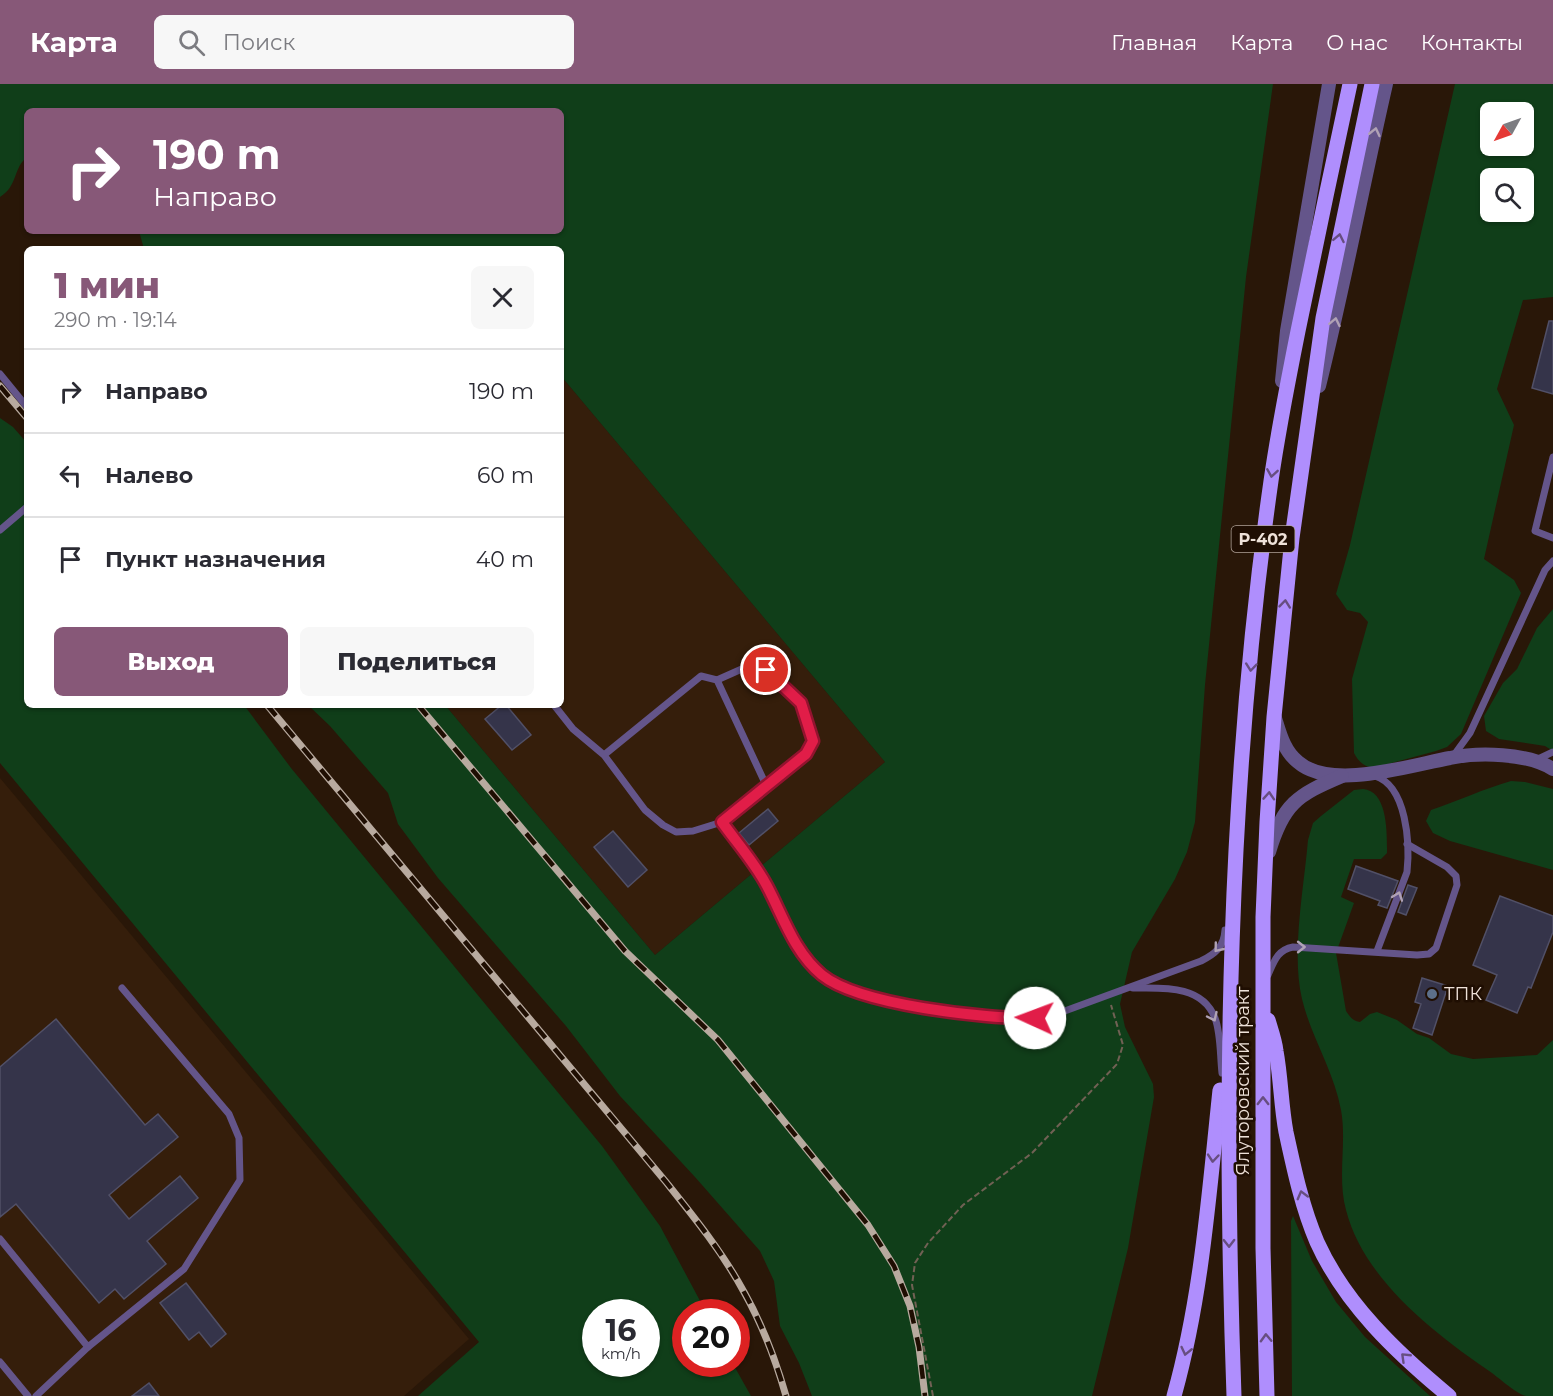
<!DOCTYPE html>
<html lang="ru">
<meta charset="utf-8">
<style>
body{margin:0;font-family:Montserrat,sans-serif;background:#f7f7f7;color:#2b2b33;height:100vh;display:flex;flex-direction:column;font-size:22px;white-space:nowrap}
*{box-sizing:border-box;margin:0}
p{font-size:20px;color:#7c7c81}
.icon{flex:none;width:33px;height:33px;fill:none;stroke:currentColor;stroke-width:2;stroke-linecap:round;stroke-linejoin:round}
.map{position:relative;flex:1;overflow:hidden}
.details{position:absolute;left:24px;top:162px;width:540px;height:462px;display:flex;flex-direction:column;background:#fff;border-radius:9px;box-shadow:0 2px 4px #0004}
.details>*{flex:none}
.banner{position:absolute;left:24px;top:24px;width:540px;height:126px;border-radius:9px;box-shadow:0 2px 4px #0004;background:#875878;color:#fff;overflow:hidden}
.needle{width:39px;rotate:230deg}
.controls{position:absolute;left:1480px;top:18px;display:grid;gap:12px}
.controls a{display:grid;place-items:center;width:54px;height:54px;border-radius:9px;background:#fff;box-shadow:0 2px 4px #0004;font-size:30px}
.speed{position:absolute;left:582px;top:1215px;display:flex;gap:12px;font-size:30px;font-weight:700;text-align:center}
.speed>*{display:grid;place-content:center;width:78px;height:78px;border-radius:50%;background:#fff;box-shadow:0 2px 4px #0004;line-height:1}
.speed small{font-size:15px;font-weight:400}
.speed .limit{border:9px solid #d22;background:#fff;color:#111}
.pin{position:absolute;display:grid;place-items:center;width:51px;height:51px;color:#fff;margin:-26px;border:3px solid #fff;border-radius:50%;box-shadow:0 2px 6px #0007}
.me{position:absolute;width:66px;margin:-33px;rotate:272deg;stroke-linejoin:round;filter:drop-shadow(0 0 4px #0008)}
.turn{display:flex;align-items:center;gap:21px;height:126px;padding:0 30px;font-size:27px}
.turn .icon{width:78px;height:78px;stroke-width:2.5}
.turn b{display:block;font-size:42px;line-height:51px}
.round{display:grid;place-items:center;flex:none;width:63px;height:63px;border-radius:9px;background:#f7f7f7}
.summary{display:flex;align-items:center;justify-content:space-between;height:102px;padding:0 30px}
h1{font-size:36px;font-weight:800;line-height:45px;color:#875878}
.action{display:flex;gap:12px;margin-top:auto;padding:12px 30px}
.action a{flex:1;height:69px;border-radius:9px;background:#875878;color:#fff;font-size:24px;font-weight:800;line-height:69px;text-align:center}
.action a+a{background:#f7f7f7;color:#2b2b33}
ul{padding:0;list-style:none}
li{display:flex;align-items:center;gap:18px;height:84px;padding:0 30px;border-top:2px solid #e1e1e2}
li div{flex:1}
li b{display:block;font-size:22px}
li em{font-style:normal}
header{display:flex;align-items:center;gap:36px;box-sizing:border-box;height:84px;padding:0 30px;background:#875878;color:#fff}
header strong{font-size:28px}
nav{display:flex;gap:33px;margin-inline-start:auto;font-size:21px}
.search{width:420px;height:54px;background:#f7f7f7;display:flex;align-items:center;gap:15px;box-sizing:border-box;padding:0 21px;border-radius:9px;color:#7c7c81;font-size:22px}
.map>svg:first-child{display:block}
</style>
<header>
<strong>Карта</strong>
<div class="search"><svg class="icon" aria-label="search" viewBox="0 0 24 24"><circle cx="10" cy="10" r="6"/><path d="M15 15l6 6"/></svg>Поиск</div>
<nav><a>Главная</a><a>Карта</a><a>О нас</a><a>Контакты</a></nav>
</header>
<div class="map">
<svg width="1553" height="1312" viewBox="0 0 1553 1312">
<rect width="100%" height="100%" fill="#291708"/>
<!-- built -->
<g fill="#351e0b">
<polygon points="561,292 885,678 655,871 445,621 561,621"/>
<polygon points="0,694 469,1255 404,1312 0,1312"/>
</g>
<!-- green -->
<g fill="#103e19" fill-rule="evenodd">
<path d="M0 0H1273L1246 193 1205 601 1195 738 1187 768 1175 795 1132 868 1120 920 1125 943 1153 1000 1154 1013 1128 1164 1092 1312H812L799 1279 780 1242 774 1197 760 1167 695 1093 620 1012 566 942 438 794 398 740 388 709 330 642 308 621H445L655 871 885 678 561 292V165H454L452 163 449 165H144L139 147H561V27H27V73C13 84 18 102 0 113Z"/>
<path d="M1455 0H1553V213L1523 216 1497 305 1514 341 1484 475 1514 496 1521 509 1461 650 1447 663 1436 667 1373 684C1363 682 1358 677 1354 669L1352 595 1368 538 1360 529 1347 526 1336 510 1350 461ZM1491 28H1524V62H1491ZM1491 94H1524V128H1491Z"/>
<path d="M0 334 13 343 27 359V621H244L291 684 602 1062 660 1142 706 1228H686V1280H733L751 1312H418L479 1258 0 679ZM596 1228H646V1280H596Z"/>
<polygon points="1553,525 1553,667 1545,662 1499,655 1486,647 1484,632 1503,599 1517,585 1537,544"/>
<path d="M1511 697 1525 698 1553 705V786L1450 757 1433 749 1426 737 1431 726C1458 717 1483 705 1511 697Z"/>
<path d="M1363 705C1388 707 1387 749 1387 769L1381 775H1354L1341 813 1354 819 1336 869 1346 927C1350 933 1353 937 1360 938L1370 930 1377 928 1397 936 1417 950 1429 954 1451 970 1473 975 1537 971 1553 956V1312C1545 1312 1534 1312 1526 1312 1517 1310 1500 1295 1492 1289 1435 1250 1364 1196 1346 1126 1337 1093 1347 1059 1341 1026 1334 987 1311 953 1302 915 1291 869 1304 804 1308 756L1313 739 1321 732 1354 706Z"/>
<polygon points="1293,1132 1312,1177 1336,1218 1365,1253 1430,1312 1292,1312 1291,1137"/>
</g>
<!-- building -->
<g fill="#35344a" stroke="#515067" stroke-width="1.5">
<polygon points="1549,237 1553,237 1553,310 1532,304"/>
<polygon points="502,621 506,621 531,651 512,666 485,635"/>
<polygon points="768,725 778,737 749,761 739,749"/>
<polygon points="613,747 647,786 628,803 594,763"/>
<polygon points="1356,782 1398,797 1387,824 1378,821 1380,817 1348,805"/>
<polygon points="1408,801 1417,804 1406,831 1398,828"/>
<polygon points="1500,812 1553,832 1553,848 1531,904 1528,903 1517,929 1486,916 1497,891 1473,881"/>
<polygon points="1422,894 1448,902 1432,951 1413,944 1421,920 1415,918"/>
<polygon points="56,935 145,1041 158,1030 178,1053 109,1111 129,1135 180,1092 198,1114 147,1157 166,1180 124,1215 115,1205 99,1219 16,1120 0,1133 0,983"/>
<polygon points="186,1199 226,1250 211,1263 199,1248 189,1256 160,1219"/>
<polygon points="149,1299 159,1312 132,1312"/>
</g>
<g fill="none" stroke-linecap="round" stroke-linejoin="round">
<!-- path -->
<polyline stroke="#716154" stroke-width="2" stroke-dasharray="6 3" stroke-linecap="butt" points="933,1312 912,1201 915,1179 928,1159 963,1121 1032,1069 1117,980 1123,961 1111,921"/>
<!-- service -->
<g stroke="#64558a" stroke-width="7">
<polyline points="0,290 27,323"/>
<polyline points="1553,373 1535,447 1553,454"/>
<polyline points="0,446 27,423"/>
<polyline points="717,596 744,584 766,586 801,619 813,657 806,670 766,701"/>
<polyline points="554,621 573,645 604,671 645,726 663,741 676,748 693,747 722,738 766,701 717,596 701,592 604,671"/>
<polyline points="1454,671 1470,649 1545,486 1553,477"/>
<polyline points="1536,676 1553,668"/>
<path d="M1375 692C1407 702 1410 760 1407 788L1377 867"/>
<path d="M722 738 759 787 797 862 821 890 844 905 927 924 1018 935 1035 934 1062 928 1201 877C1215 870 1224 863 1225 846"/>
<path d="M1268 891C1274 878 1277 866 1293 863L1417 871 1429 870 1436 864 1457 801 1456 792 1447 783 1407 760"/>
<path d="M1133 904C1161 904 1202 900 1215 934 1221 950 1220 972 1222 989"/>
<polyline points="0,1155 88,1263 184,1185 240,1096 239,1054 229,1030 122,904"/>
<polyline points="0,1278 28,1312"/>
<polyline points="36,1312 88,1263"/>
</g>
<!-- minor -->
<g stroke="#64558a" stroke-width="14">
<polyline points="1282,297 1287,247 1329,0"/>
<path d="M1319 302C1344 202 1363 100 1386 0"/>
<path d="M1275 634C1280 650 1284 667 1298 678 1331 707 1411 681 1450 674 1479 668 1527 669 1553 685"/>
<path d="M1269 768C1283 720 1297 711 1342 692"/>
</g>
<!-- primary -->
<g stroke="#af8efd" stroke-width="15">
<path d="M1268 936C1271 946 1275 957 1276 967 1281 994 1281 1022 1286 1048 1294 1085 1302 1123 1317 1158 1345 1220 1397 1269 1449 1312"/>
<path d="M1174 1312C1202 1212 1209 1109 1220 1006"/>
<path d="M1234 1312C1223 1008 1228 699 1271 397 1278 347 1288 297 1298 247 1315 165 1332 82 1350 0"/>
<polyline points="1267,1312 1263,1164 1263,833 1267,738 1274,633 1292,454 1323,234 1372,0"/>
</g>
<!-- rail casing -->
<g stroke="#b8aa9f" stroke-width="7">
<g id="rail">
<polyline points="0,302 27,334"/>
<path d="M267 621 666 1098C694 1133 723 1169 744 1208 762 1240 776 1277 786 1312"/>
<polyline points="418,621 625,867 718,956 868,1141 894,1182 910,1222 919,1263 925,1312"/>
</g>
</g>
<!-- rail -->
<use href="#rail" stroke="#1f0e02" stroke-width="4.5" stroke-dasharray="14" stroke-linecap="butt"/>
</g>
<!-- one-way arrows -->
<defs><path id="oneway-chevron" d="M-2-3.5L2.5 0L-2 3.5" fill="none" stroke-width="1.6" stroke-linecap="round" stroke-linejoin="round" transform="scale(1.5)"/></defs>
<g stroke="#b0a2b5">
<use href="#oneway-chevron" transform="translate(1375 48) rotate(-77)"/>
<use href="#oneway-chevron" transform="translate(1335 238) rotate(-78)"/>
<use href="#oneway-chevron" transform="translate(1398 812) rotate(-70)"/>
<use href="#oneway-chevron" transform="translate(1301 863)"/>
<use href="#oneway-chevron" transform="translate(1218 864) rotate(129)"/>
<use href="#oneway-chevron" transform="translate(1213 933) rotate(65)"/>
</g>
<g stroke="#674e80">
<use href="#oneway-chevron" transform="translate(1339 154) rotate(-79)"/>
<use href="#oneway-chevron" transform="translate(1272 389) rotate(99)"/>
<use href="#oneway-chevron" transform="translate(1285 520) rotate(-84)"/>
<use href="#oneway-chevron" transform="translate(1251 583) rotate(96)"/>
<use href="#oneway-chevron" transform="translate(1269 712) rotate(-86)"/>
<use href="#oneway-chevron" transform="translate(1263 1017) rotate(-90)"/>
<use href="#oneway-chevron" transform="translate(1213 1074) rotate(95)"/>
<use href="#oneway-chevron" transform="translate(1302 1111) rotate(-105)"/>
<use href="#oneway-chevron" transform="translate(1229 1159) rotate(89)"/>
<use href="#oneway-chevron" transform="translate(1266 1254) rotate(-92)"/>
<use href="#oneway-chevron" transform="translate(1186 1267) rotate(103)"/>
<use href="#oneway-chevron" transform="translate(1405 1273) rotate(-136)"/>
</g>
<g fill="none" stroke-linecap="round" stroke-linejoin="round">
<!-- route casing -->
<g stroke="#92132f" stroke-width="15">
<path id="route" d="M766 586 801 619 813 657 806 670 722 738C737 759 755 779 767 802 783 832 794 868 822 891 859 921 986 935 1035 934"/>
</g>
<!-- route -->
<use href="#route" stroke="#e11d48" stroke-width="10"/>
</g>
<!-- markers -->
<circle fill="#5c6f8a" stroke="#1f0e02" stroke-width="2" cx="1432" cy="910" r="6"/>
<g text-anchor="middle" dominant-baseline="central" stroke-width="5" stroke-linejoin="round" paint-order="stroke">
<!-- shield labels -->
<rect fill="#1f0e02" stroke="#b0a298" stroke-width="1.5" x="1231.5" y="442" width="63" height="26" rx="4.5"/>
<g font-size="16" font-weight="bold" fill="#eee1d8">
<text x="1263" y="455">Р-402</text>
</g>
<!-- poi labels -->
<g font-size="18" fill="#eee1d8" stroke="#1f0e02" text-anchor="start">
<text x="1444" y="910">ТПК</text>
</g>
<!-- street labels -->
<g font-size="18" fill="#eee1d8" stroke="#1f0e02">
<text transform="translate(1243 997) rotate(-90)">Ялуторовский тракт</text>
</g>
</g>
</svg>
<div class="controls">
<a><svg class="needle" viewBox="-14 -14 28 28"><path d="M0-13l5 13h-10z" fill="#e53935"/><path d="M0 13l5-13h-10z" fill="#7c7c81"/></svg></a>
<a><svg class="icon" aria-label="search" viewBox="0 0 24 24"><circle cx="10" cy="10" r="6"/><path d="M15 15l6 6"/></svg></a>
</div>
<div class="speed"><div>16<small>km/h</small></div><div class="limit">20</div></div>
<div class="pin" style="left:766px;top:586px;background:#d93025"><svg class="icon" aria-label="arrive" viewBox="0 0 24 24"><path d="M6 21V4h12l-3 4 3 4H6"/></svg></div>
<svg class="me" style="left:1035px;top:934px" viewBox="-20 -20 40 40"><circle r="19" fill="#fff"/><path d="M0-13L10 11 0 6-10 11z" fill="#e11d48"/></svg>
<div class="banner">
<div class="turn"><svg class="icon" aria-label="right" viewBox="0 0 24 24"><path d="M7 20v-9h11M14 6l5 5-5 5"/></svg><div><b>190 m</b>Направо</div></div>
</div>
<section class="details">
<div class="summary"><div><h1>1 мин</h1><p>290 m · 19:14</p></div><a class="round"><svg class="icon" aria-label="close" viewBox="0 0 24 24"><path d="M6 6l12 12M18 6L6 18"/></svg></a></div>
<ul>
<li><svg class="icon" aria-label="right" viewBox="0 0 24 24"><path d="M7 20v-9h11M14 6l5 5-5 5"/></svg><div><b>Направо</b></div><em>190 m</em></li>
<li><svg class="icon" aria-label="left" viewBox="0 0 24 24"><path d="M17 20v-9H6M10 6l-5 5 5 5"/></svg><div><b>Налево</b></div><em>60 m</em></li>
<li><svg class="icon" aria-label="arrive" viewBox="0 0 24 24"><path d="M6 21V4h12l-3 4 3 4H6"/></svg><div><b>Пункт назначения</b></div><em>40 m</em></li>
</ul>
<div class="action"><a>Выход</a><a>Поделиться</a></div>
</section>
</div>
